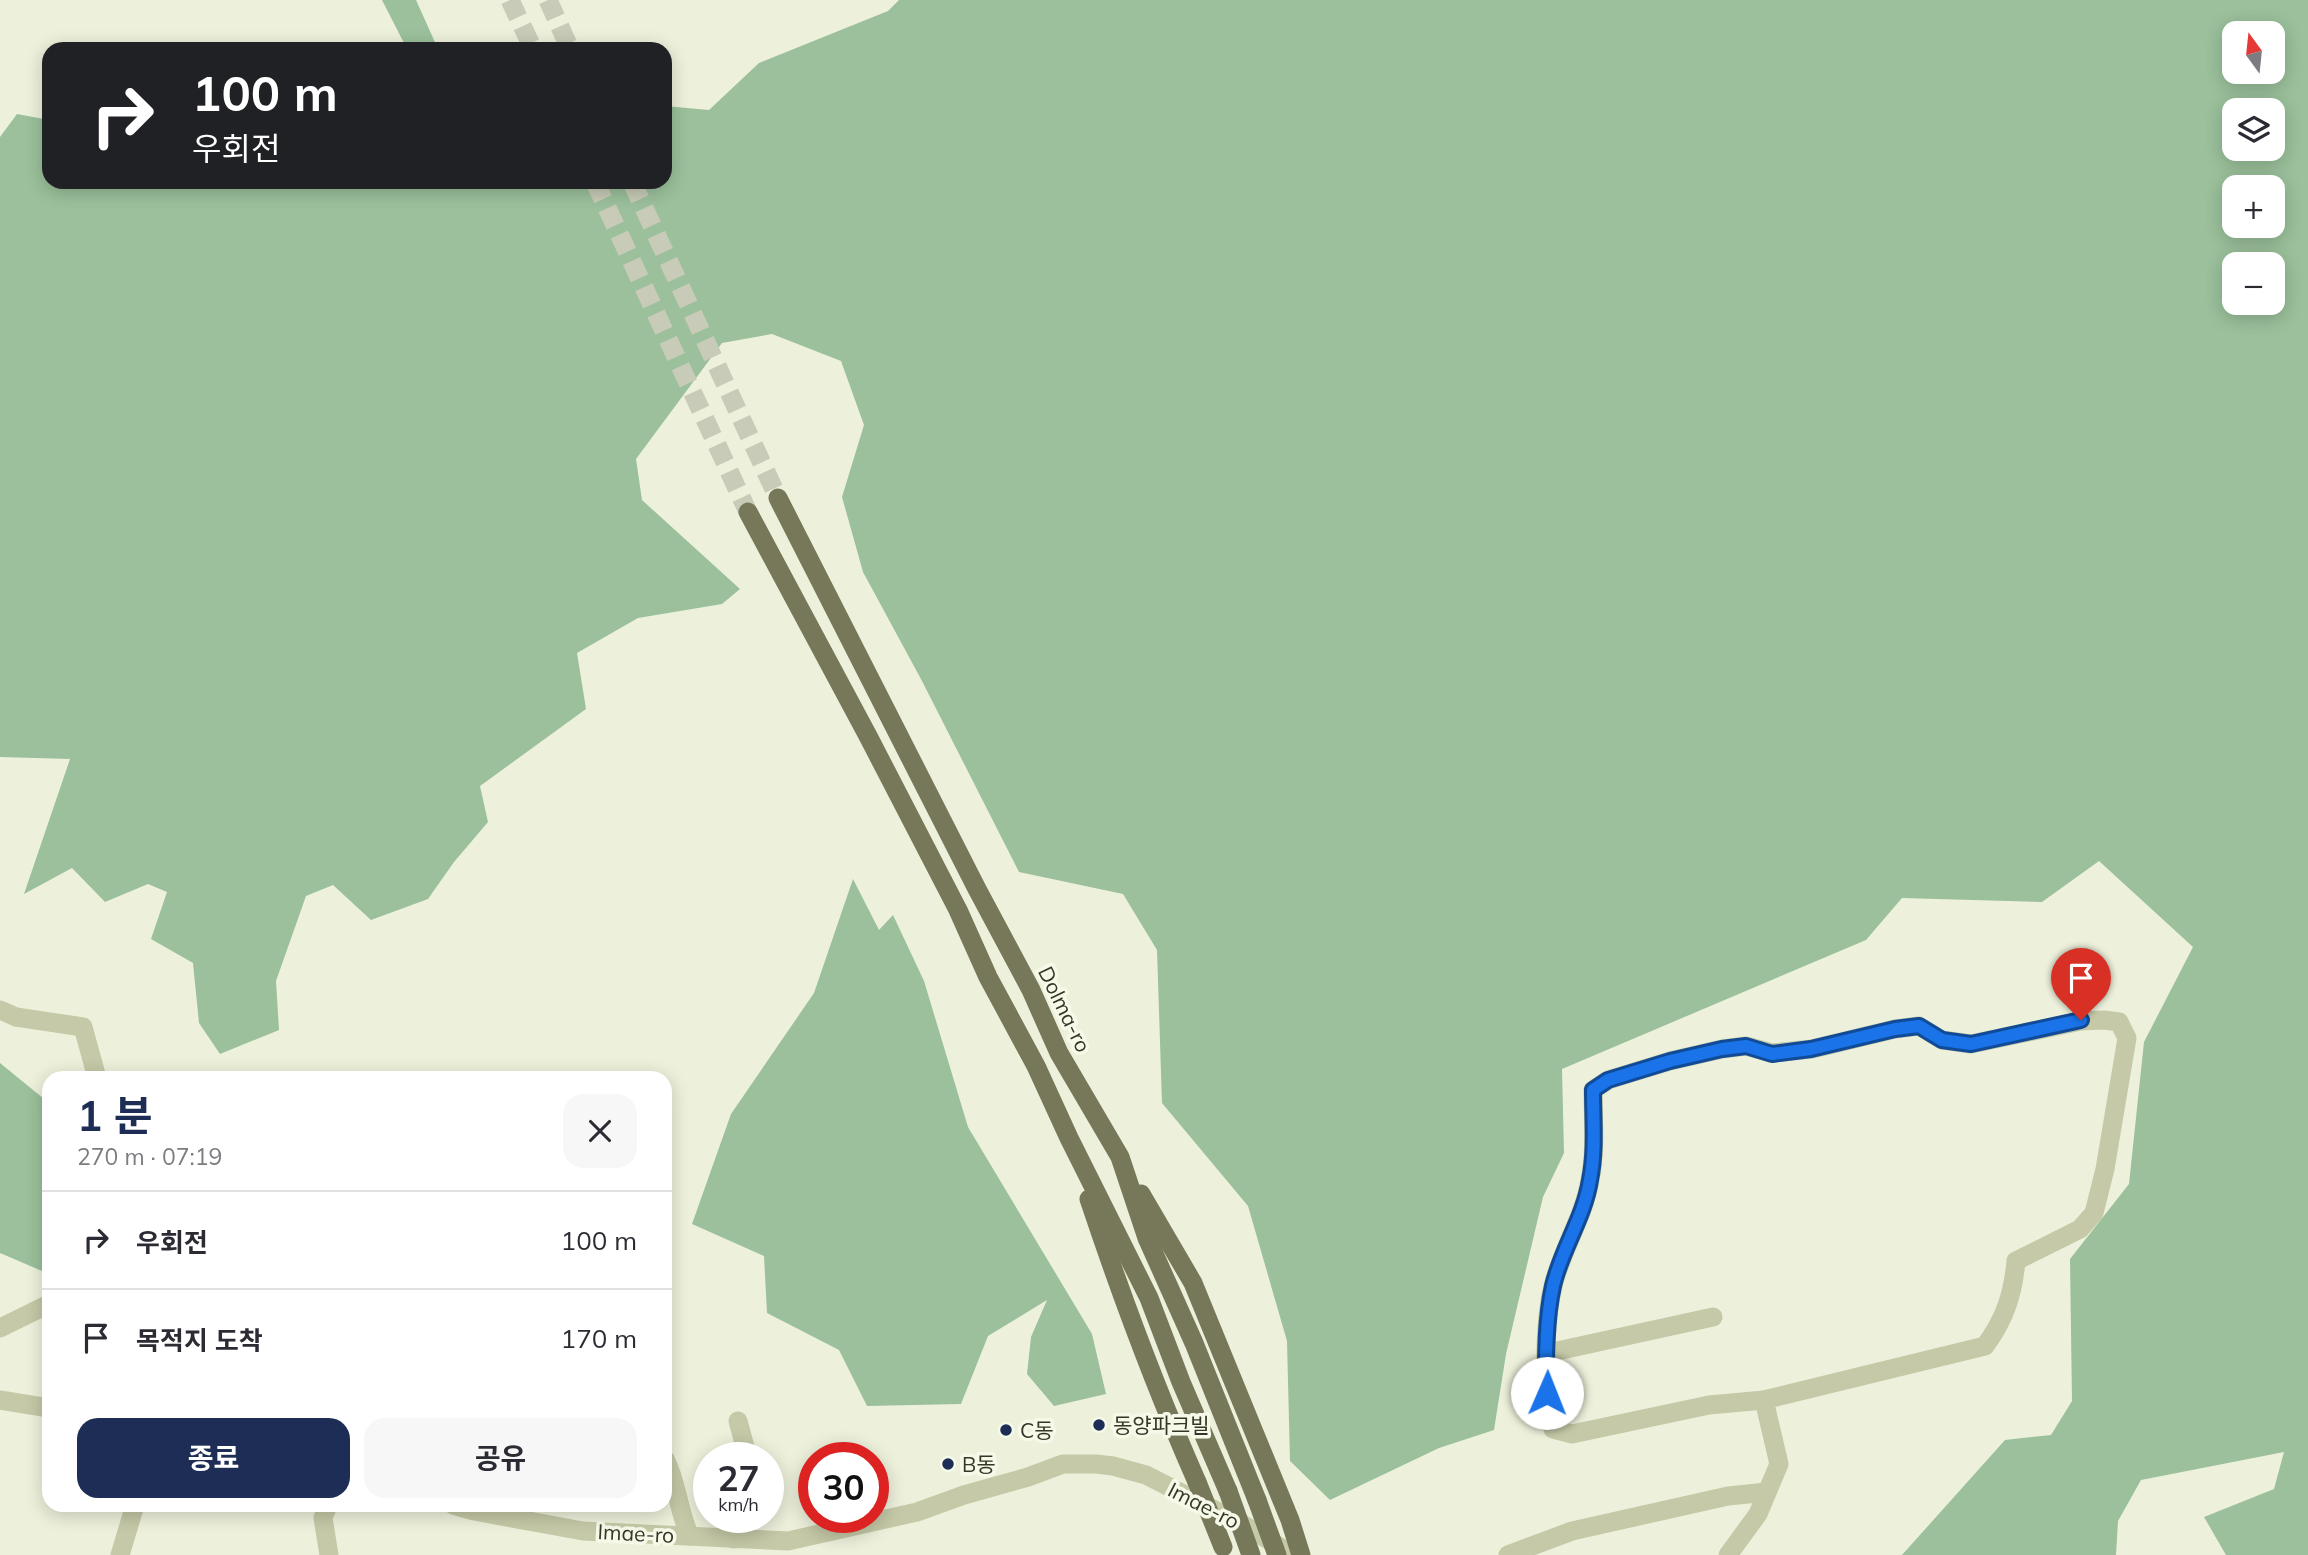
<!DOCTYPE html>
<html lang="ko">
<meta charset="utf-8">
<style>
body{margin:0;font-family:Mulish,"Noto Sans KR",sans-serif;background:#f7f7f7;color:#2b2b33;height:100vh;display:flex;flex-direction:column;font-size:26px;white-space:nowrap}
*{box-sizing:border-box;margin:0}
p{font-size:23px;color:#7c7c81}
.icon{flex:none;width:38px;height:38px;fill:none;stroke:currentColor;stroke-width:2;stroke-linecap:round;stroke-linejoin:round}
.map{position:relative;flex:1;overflow:hidden}
.sheet{position:absolute;left:42px;top:1071px;width:630px;height:441px;display:flex;flex-direction:column;background:#fff;border-radius:21px;box-shadow:0 4px 18px #0003}
.sheet>*{flex:none}
.top-card{position:absolute;left:42px;top:42px;width:630px;height:147px;border-radius:21px;box-shadow:0 4px 18px #0003;background:#202124;color:#fff;overflow:hidden}
.needle{width:46px;rotate:345deg}
.fabs{position:absolute;left:2222px;top:21px;display:grid;gap:14px}
.fabs a{display:grid;place-items:center;width:63px;height:63px;border-radius:14px;background:#fff;box-shadow:0 4px 18px #0003;font-size:35px}
.speed{position:absolute;left:693px;top:1442px;display:flex;gap:14px;font-size:35px;font-weight:700;text-align:center}
.speed>*{display:grid;place-content:center;width:91px;height:91px;border-radius:50%;background:#fff;box-shadow:0 4px 18px #0003;line-height:1}
.speed small{font-size:18px;font-weight:400}
.speed .limit{border:10px solid #d22;background:#fff;color:#111}
.pin{position:absolute;display:grid;place-items:center;width:60px;height:60px;color:#fff;margin:-72px -30px;border-radius:50% 50% 50% 0;rotate:-45deg;box-shadow:0 0 7px #0007}
.pin .icon{rotate:45deg}
.me{position:absolute;width:77px;margin:-38px;rotate:1deg;stroke-linejoin:round;filter:drop-shadow(0 0 5px #0008)}
.turn{display:flex;align-items:center;gap:24px;height:147px;padding:0 35px;font-size:32px}
.turn .icon{width:91px;height:91px;stroke-width:2.5}
.turn b{display:block;font-size:49px;line-height:60px}
.round{display:grid;place-items:center;flex:none;width:74px;height:74px;border-radius:21px;background:#f7f7f7}
.headline{display:flex;align-items:center;justify-content:space-between;height:119px;padding:0 35px}
h1{font-size:42px;font-weight:700;line-height:52px;color:#1e2d56}
.cta{display:flex;gap:14px;margin-top:auto;padding:14px 35px}
.cta a{flex:1;height:80px;border-radius:21px;background:#1e2d56;color:#fff;font-size:28px;font-weight:700;line-height:80px;text-align:center}
.cta a+a{background:#f7f7f7;color:#2b2b33}
ul{padding:0;list-style:none}
li{display:flex;align-items:center;gap:21px;height:98px;padding:0 35px;border-top:2px solid #e1e1e2}
li div{flex:1}
li b{display:block;font-size:26px}
li em{font-style:normal}
.map>svg:first-child{display:block}
</style>
<div class="map">
<svg width="2308" height="1555" viewBox="0 0 2308 1555">
<rect width="100%" height="100%" fill="#edf1db"/>
<!-- green -->
<g fill="#9bc09b" fill-rule="evenodd">
<polygon points="382,0 416,0 438,49 407,49"/>
<path d="M899 0H2308V1555H2226L2204 1517 2274 1489 2284 1452 2141 1480 2118 1521 2116 1555H1902L2005 1440 2051 1435 2072 1401 2070 1259 2129 1184 2144 1042 2193 947 2099 861 2042 902 1902 898 1866 940 1562 1069 1564 1153 1543 1197 1506 1354 1494 1430 1439 1448 1330 1500 1290 1461 1287 1341 1248 1206 1162 1103 1157 950 1123 894 1019 872 922 681 863 572 842 497 864 425 841 361 772 334 722 343 636 459 642 500 740 589 722 604 638 618 577 653 586 709 480 786 488 822 454 862 428 899 371 920 333 885 306 896 276 981 279 1030 220 1054 199 1023 193 963 151 939 167 892 148 884 105 902 72 868 24 894 70 759 0 757V137L17 114 49 120V182H665V106L709 110 759 63 888 11ZM2235 33H2273V72H2235ZM2235 110H2273V149H2235ZM2235 187H2273V226H2235ZM2235 264H2273V303H2235Z"/>
<polygon points="853,879 879,930 893,915 924,981 968,1127 1092,1334 1106,1394 1054,1406 1027,1374 1031,1337 1047,1300 988,1336 961,1404 867,1406 839,1350 767,1313 764,1256 692,1224 731,1114 814,993"/>
<polygon points="0,1063 49,1103 49,1274 0,1253"/>
</g>
<g fill="none" stroke-linecap="round" stroke-linejoin="round">
<!-- primary-tunnel -->
<g stroke="#c8cbb7" stroke-width="19" stroke-dasharray="19 10" stroke-linecap="butt">
<polyline points="510,0 533,49"/>
<polyline points="548,0 570,49"/>
<polyline points="595,182 748,512"/>
<polyline points="632,182 778,498"/>
</g>
<!-- minor -->
<g stroke="#c5c9a7" stroke-width="19">
<polyline points="0,1010 16,1017 83,1027 97,1078"/>
<path d="M2104 1020 2119 1022 2127 1038 2105 1169 2094 1213 2080 1229 2016 1261C2013 1294 2005 1319 1985 1346L1764 1400 1709 1405 1572 1434 1553 1429C1543 1391 1544 1324 1553 1286 1562 1249 1584 1217 1590 1180 1596 1150 1593 1120 1593 1090L1608 1080 1670 1061 1722 1049 1746 1046 1772 1053 1812 1049 1895 1029 1919 1026 1942 1040 1971 1044 2081 1021Z"/>
<polyline points="0,1328 49,1304"/>
<polyline points="1548,1353 1713,1317"/>
<polyline points="0,1400 49,1408"/>
<polyline points="738,1421 748,1458"/>
<path d="M665 1459C678 1483 678 1512 690 1536"/>
<polyline points="328,1505 323,1518 329,1555"/>
<polyline points="453,1505 474,1511 583,1531 788,1541 917,1512 964,1495 1028,1477 1063,1464 1096,1464 1113,1466 1146,1475 1244,1525 1293,1555"/>
<polyline points="734,1539 747,1517"/>
<polyline points="120,1555 135,1505"/>
<polyline points="1508,1555 1572,1531 1728,1496 1767,1492"/>
<polyline points="1728,1555 1758,1514 1779,1464 1764,1400"/>
</g>
<!-- primary -->
<g stroke="#777759" stroke-width="19">
<polyline points="778,498 977,889 1031,990 1059,1053 1120,1157 1147,1238 1194,1343 1257,1500"/>
<polyline points="748,512 868,736 958,910 988,977 1036,1066 1069,1138 1149,1298 1181,1382 1228,1491"/>
<polyline points="1141,1194 1193,1283 1290,1520 1301,1555"/>
<path d="M1089 1199C1121 1295 1156 1389 1197 1482"/>
</g>
<!-- primary-bridge -->
<g stroke="#777759" stroke-width="19">
<polyline points="1197,1482 1223,1547"/>
<polyline points="1228,1491 1251,1555"/>
<polyline points="1257,1500 1277,1555"/>
</g>
</g>
<g fill="none" stroke-linecap="round" stroke-linejoin="round">
<!-- route casing -->
<g stroke="#114b97" stroke-width="18">
<path id="route" d="M1547 1393C1545 1361 1546 1318 1553 1286 1561 1250 1584 1218 1590 1180 1596 1150 1593 1120 1593 1090L1608 1080 1670 1061 1722 1049 1746 1046 1772 1054 1811 1049 1895 1029 1919 1026 1942 1040 1971 1044 2081 1020"/>
</g>
<!-- route -->
<use href="#route" stroke="#1a73e8" stroke-width="12"/>
</g>
<!-- markers -->
<g fill="#1e2d56" stroke="#f5f9e7" stroke-width="2.5">
<circle cx="1099" cy="1425" r="7"/>
<circle cx="1006" cy="1430" r="7"/>
<circle cx="948" cy="1464" r="7"/>
</g>
<g text-anchor="middle" dominant-baseline="central" stroke-width="7" stroke-linejoin="round" paint-order="stroke">
<!-- street labels -->
<g font-size="21" fill="#363527" stroke="#f5f9e7">
<text transform="translate(1065 1009) rotate(64)">Dolma-ro</text>
<text transform="translate(1204 1505) rotate(27)">Imae-ro</text>
<text transform="translate(636 1533) rotate(3)">Imae-ro</text>
</g>
<!-- poi labels -->
<g font-size="21" fill="#363527" stroke="#f5f9e7" text-anchor="start">
<text x="1113" y="1425">동양파크빌</text>
<text x="1020" y="1430">C동</text>
<text x="962" y="1464">B동</text>
</g>
</g>
</svg>
<div class="fabs">
<a><svg class="needle" viewBox="-14 -14 28 28"><path d="M0-13l5 13h-10z" fill="#e53935"/><path d="M0 13l5-13h-10z" fill="#7c7c81"/></svg></a>
<a><svg class="icon" aria-label="layers" viewBox="0 0 24 24"><path d="M12 4l9 5-9 5-9-5zM3 14l9 5 9-5"/></svg></a>
<a>+</a>
<a>−</a>
</div>
<div class="speed"><div>27<small>km/h</small></div><div class="limit">30</div></div>
<div class="pin" style="left:2081px;top:1020px;background:#d93025"><svg class="icon" aria-label="arrive" viewBox="0 0 24 24"><path d="M6 21V4h12l-3 4 3 4H6"/></svg></div>
<svg class="me" style="left:1547px;top:1393px" viewBox="-20 -20 40 40"><circle r="19" fill="#fff"/><path d="M0-13L10 11 0 6-10 11z" fill="#1a73e8"/></svg>
<div class="top-card">
<div class="turn"><svg class="icon" aria-label="right" viewBox="0 0 24 24"><path d="M7 20v-9h11M14 6l5 5-5 5"/></svg><div><b>100 m</b>우회전</div></div>
</div>
<section class="sheet">
<div class="headline"><div><h1>1 분</h1><p>270 m · 07:19</p></div><a class="round"><svg class="icon" aria-label="close" viewBox="0 0 24 24"><path d="M6 6l12 12M18 6L6 18"/></svg></a></div>
<ul>
<li><svg class="icon" aria-label="right" viewBox="0 0 24 24"><path d="M7 20v-9h11M14 6l5 5-5 5"/></svg><div><b>우회전</b></div><em>100 m</em></li>
<li><svg class="icon" aria-label="arrive" viewBox="0 0 24 24"><path d="M6 21V4h12l-3 4 3 4H6"/></svg><div><b>목적지 도착</b></div><em>170 m</em></li>
</ul>
<div class="cta"><a>종료</a><a>공유</a></div>
</section>
</div>
